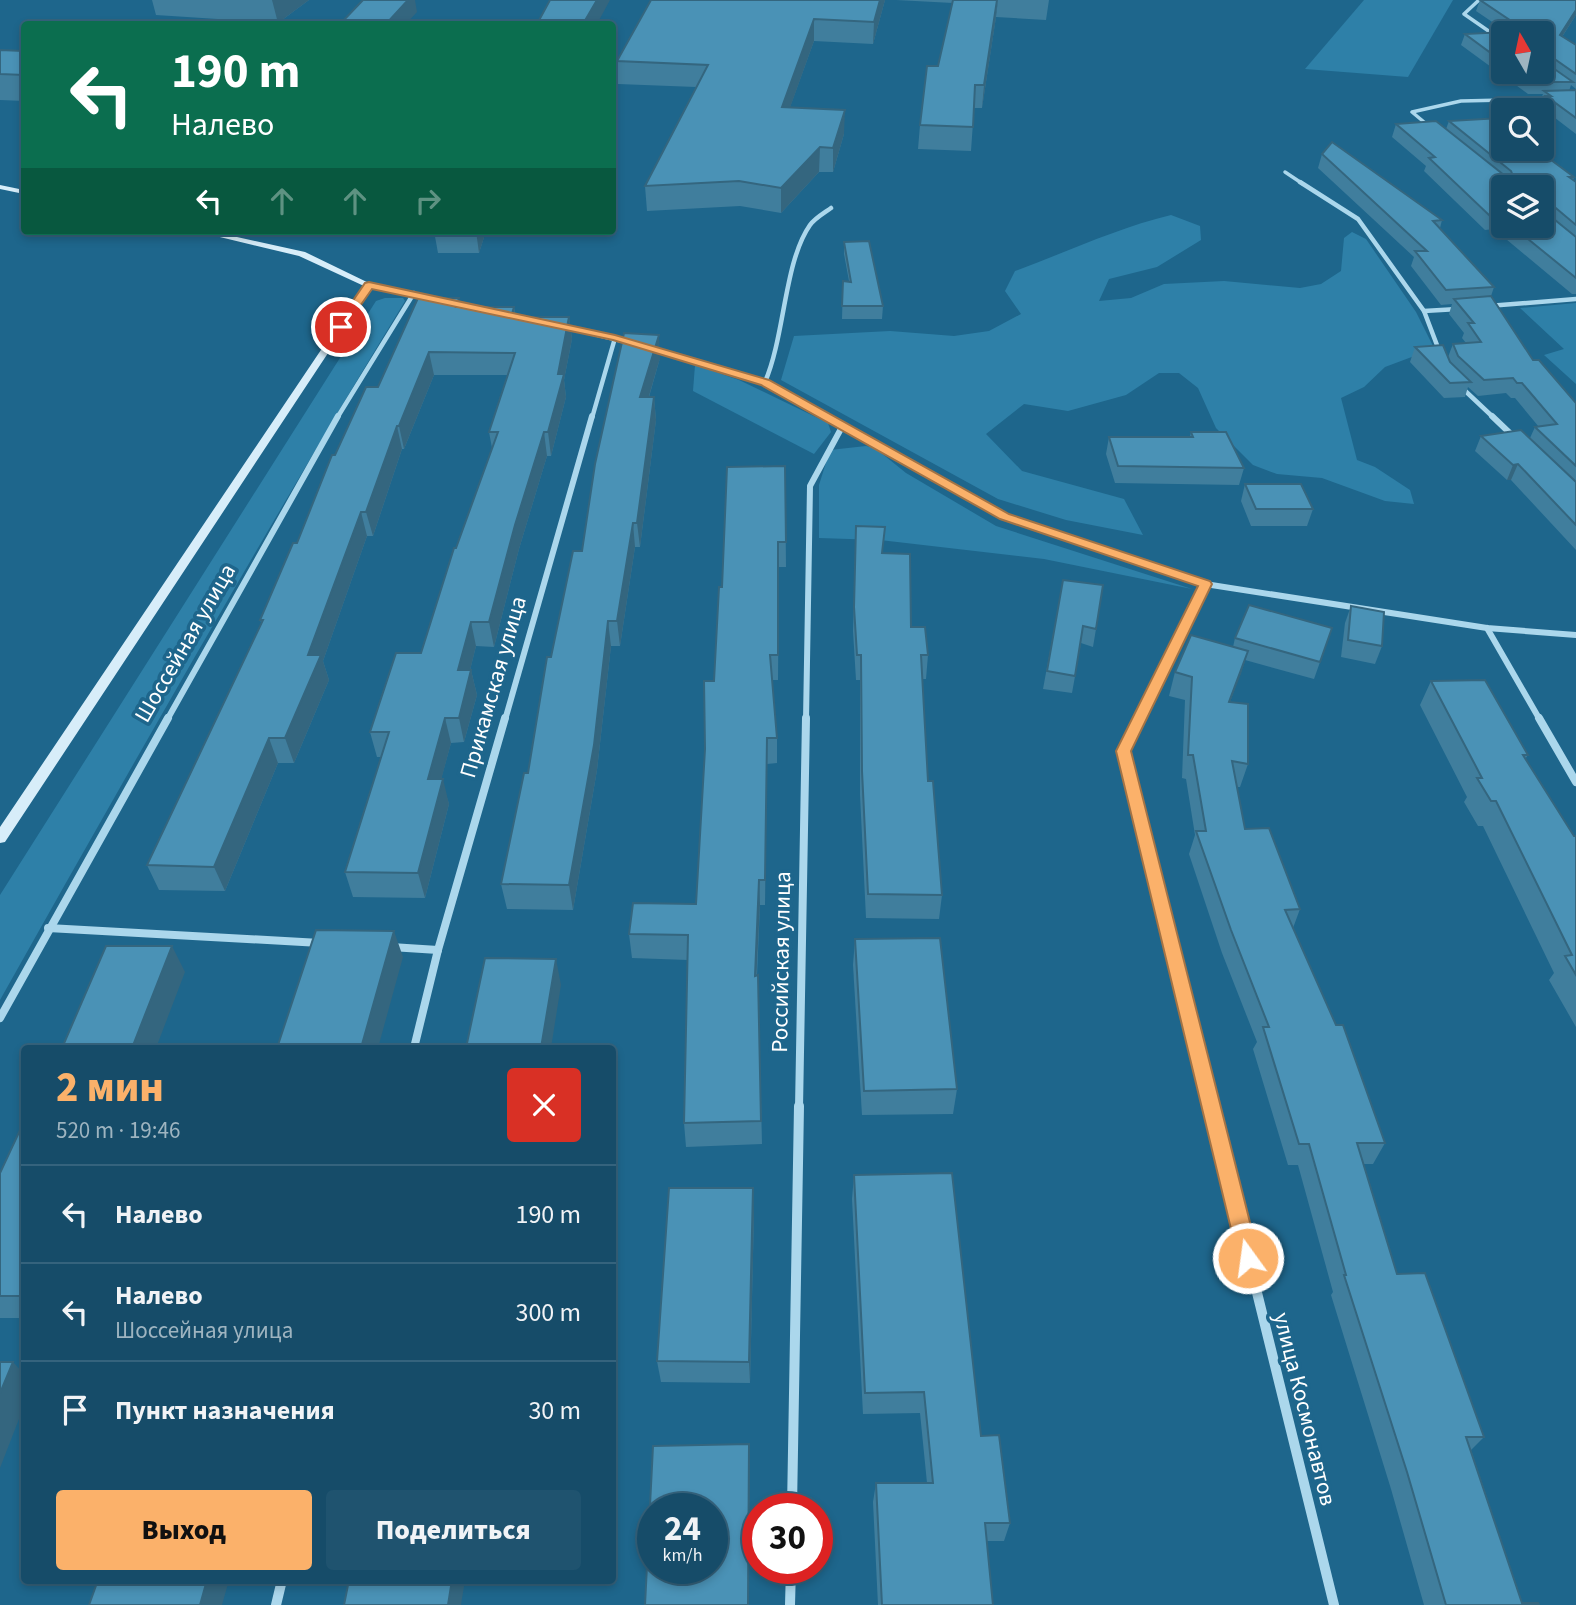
<!DOCTYPE html>
<html lang="ru">
<meta charset="utf-8">
<style>
body{margin:0;font-family:"Source Sans 3",sans-serif;background:#1f536f;color:#f1f3f6;height:100vh;display:flex;flex-direction:column;font-size:26px;white-space:nowrap}
*{box-sizing:border-box;margin:0}
p{font-size:23px;color:#9eb4c0}
.icon{flex:none;width:38px;height:38px;fill:none;stroke:currentColor;stroke-width:2;stroke-linecap:round;stroke-linejoin:round}
.map{position:relative;flex:1;overflow:hidden}
.side{position:absolute;left:21px;top:1045px;width:595px;height:539px;display:flex;flex-direction:column;background:#164c69;border-radius:7px;box-shadow:0 4px 10px #0003,0 0 0 2px #35637d}
.side>*{flex:none}
.hud{position:absolute;left:21px;top:21px;width:595px;height:214px;border-radius:7px;box-shadow:0 4px 10px #0003,0 0 0 2px #35637d;background:#0b6e4f;color:#fff;overflow:hidden}
.needle{width:46px;rotate:351deg}
.fabs{position:absolute;left:1491px;top:21px;display:grid;gap:14px}
.fabs a{display:grid;place-items:center;width:63px;height:63px;border-radius:7px;background:#164c69;box-shadow:0 4px 10px #0003,0 0 0 2px #35637d;font-size:35px}
.speed{position:absolute;left:637px;top:1493px;display:flex;gap:14px;font-size:35px;font-weight:700;text-align:center}
.speed>*{display:grid;place-content:center;width:91px;height:91px;border-radius:50%;background:#164c69;box-shadow:0 4px 10px #0003,0 0 0 2px #35637d;line-height:1}
.speed small{font-size:18px;font-weight:400}
.speed .limit{border:10px solid #d22;background:#fff;color:#111}
.pin{position:absolute;display:grid;place-items:center;width:60px;height:60px;color:#fff;margin:-30px;border:4px solid #fff;border-radius:50%;box-shadow:0 2px 7px #0007}
.me{position:absolute;width:77px;margin:-38px;rotate:346deg;stroke-linejoin:round;filter:drop-shadow(0 0 5px #0008)}
.turn{display:flex;align-items:center;gap:24px;height:147px;padding:0 35px;font-size:32px}
.turn .icon{width:91px;height:91px;stroke-width:2.5}
.turn b{display:block;font-size:49px;line-height:60px}
.lanes{display:flex;align-items:center;height:66px;padding:0 35px;background:#0003;justify-content:center;gap:35px;direction:ltr}
.lanes .off{opacity:.35}
.round{display:grid;place-items:center;flex:none;width:74px;height:74px;border-radius:7px;background:#1f536f}
.head{display:flex;align-items:center;justify-content:space-between;height:119px;padding:0 35px}
h1{font-size:42px;font-weight:800;line-height:52px;color:#fbb16a}
.action{display:flex;gap:14px;margin-top:auto;padding:14px 35px}
.action a{flex:1;height:80px;border-radius:7px;background:#fbb16a;color:#111;font-size:28px;font-weight:800;line-height:80px;text-align:center}
.action a+a{background:#1f536f;color:#f1f3f6}
ul{padding:0;list-style:none}
li{display:flex;align-items:center;gap:21px;height:98px;padding:0 35px;border-top:2px solid #35637d}
li div{flex:1}
li b{display:block;font-size:26px}
li em{font-style:normal}
.map>svg:first-child{display:block}
</style>
<div class="map">
<svg width="1576" height="1605" viewBox="0 0 1576 1605">
<rect width="100%" height="100%" fill="#1e668c"/>
<!-- green -->
<g fill="#2e80a8">
<polygon points="1364,0 1453,0 1408,77 1305,69"/>
<path d="M1171 215 1200 226 1201 240 1157 267 1109 279 1099 301 1131 298 1164 284 1224 281 1300 288 1321 284 1341 271 1344 238 1352 232 1366 239 1416 312 1437 354 1417 355 1385 367 1364 387 1341 398 1357 460 1375 467 1410 490 1414 504 1385 501 1322 478 1277 474 1253 465 1216 428 1198 388 1179 373H1159L1126 395 1068 411 1024 404 986 434 1022 471 1124 499 1143 535 1066 520 998 499 781 380 794 336 890 331 954 336 989 331 1021 314 1005 291 1015 271C1067 252 1117 228 1171 215Z"/>
<path d="M385 298H403L405 301C265 531 132 765 0 1000V895L376 301Z"/>
<polygon points="1576,303 1576,384 1544,355 1564,349 1520,308"/>
<polygon points="695,365 739,380 828,423 831,432 814,454 693,391"/>
<polygon points="866,446 875,448 906,473 996,526 1192,589 1044,559 880,540 819,538 819,485 830,450"/>
</g>
<g fill="none" stroke-linecap="round" stroke-linejoin="round">
<!-- street-far4 -->
<g stroke="#abd7ec" stroke-width="3.5">
<polyline points="1479,0 1464,14 1503,41"/>
<polyline points="1430,127 1412,112 1461,101 1547,99"/>
<polyline points="1285,172 1303,184"/>
</g>
<!-- street-far3 -->
<g stroke="#abd7ec" stroke-width="4.5">
<polyline points="1300,182 1358,219 1424,311 1440,353"/>
<polyline points="369,285 485,309"/>
<polyline points="1488,306 1576,299"/>
<polyline points="1424,311 1458,309"/>
<polyline points="561,326 631,343"/>
<polyline points="653,349 765,382 829,418"/>
<path d="M765 382C785 336 784 262 810 225 815 218 824 213 831 208"/>
<polyline points="1460,386 1494,418"/>
<polyline points="337,418 414,293"/>
<polyline points="592,418 615,338"/>
</g>
<!-- street-far2 -->
<g stroke="#abd7ec" stroke-width="6">
<polyline points="826,416 1005,517 1205,584 1487,628 1576,635"/>
<polyline points="1492,416 1515,438"/>
<polyline points="1487,628 1540,720"/>
<polyline points="167,720 338,416"/>
<polyline points="505,720 592,416"/>
<polyline points="806,720 810,486 843,425"/>
<polyline points="1139,720 1205,584"/>
</g>
<!-- street-far1 -->
<g stroke="#abd7ec" stroke-width="8">
<polyline points="1140,718 1124,751 1212,1108"/>
<polyline points="1539,718 1576,782"/>
<polyline points="48,928 320,943"/>
<polyline points="391,947 438,950"/>
<polyline points="0,1018 168,718"/>
<polyline points="414,1048 438,950 505,718"/>
<polyline points="799,1108 806,718"/>
</g>
<!-- street -->
<g stroke="#abd7ec" stroke-width="10">
<polyline points="1211,1106 1334,1605"/>
<polyline points="792,1508 799,1106"/>
<polyline points="276,1605 282,1580"/>
<polyline points="790,1605 791,1568"/>
</g>
<!-- secondary -->
<g fill="#d7edf9" fill-rule="evenodd">
<polygon points="0,185 24,190 24,194 0,189"/>
<polygon points="195,231 210,231 305,252 373,285 5,842 0,843 0,827 364,286 299,256"/>
</g>
</g>
<!-- wall -->
<g fill="#407e9d" fill-rule="evenodd">
<polygon points="152,0 309,0 278,23 156,15"/>
<polygon points="885,0 873,44 814,41 790,107 844,134 833,172 819,172 781,213 740,206 647,211 645,186 696,87 618,84 617,61"/>
<polygon points="896,0 1049,0 1046,20 996,17 982,108 974,108 971,151 918,149 920,125 938,66 953,3"/>
<path d="M1480 0H1576V15L1562 37 1576 45V89L1571 85 1569 91 1576 90V134L1542 108 1543 105 1540 102 1543 94H1528L1461 45 1465 34 1507 32 1476 11ZM1503 33 1542 72H1503Z"/>
<polygon points="0,50 24,51 24,101 0,100"/>
<path d="M1449 121 1549 154 1547 158 1574 177 1573 180 1576 182V294H1572L1494 229 1485 230 1424 171 1426 166 1392 137 1396 124 1446 129ZM1503 187 1542 226H1503Z"/>
<polygon points="1322,154 1442,220 1440,228 1494,287 1491,296 1533,360 1576,403 1576,550 1511,480 1507,480 1475,451 1481,436 1530,438 1535,427 1539,427 1515,398 1511,398 1506,393 1478,396 1468,387 1465,397 1444,398 1410,362 1415,347 1448,357 1453,344 1466,343 1462,338 1464,333 1449,314 1452,304 1441,305 1411,266 1414,257 1318,168"/>
<polygon points="434,231 486,231 479,253 438,253"/>
<polygon points="844,242 883,306 882,319 842,319 843,281 849,281 844,254"/>
<polygon points="461,307 514,307 516,317 569,317 572,339 564,380 566,397 551,456 547,456 519,549 494,647 476,646 470,670 471,670 477,695 464,742 451,743 441,779 449,804 425,898 353,897 345,872 381,757 377,757 370,732 421,653 456,548 492,448 489,432 508,375 434,375 404,449 402,449 373,536 367,536 323,661 329,680 294,763 278,763 225,891 159,890 147,865 262,624 260,620 297,543 335,455 378,387"/>
<polygon points="660,358 649,397 654,397 656,420 640,547 635,547 620,646 611,646 597,770 573,910 507,909 501,884 528,773 551,657 582,551"/>
<polygon points="1191,432 1244,468 1239,485 1115,483 1106,454 1109,437 1190,437"/>
<polygon points="785,466 786,567 779,567 778,680 772,680 777,738 777,763 767,764 765,905 760,905 757,976 758,975 762,1144 686,1147 684,1123 688,960 632,958 629,934 696,904 714,681"/>
<polygon points="1245,484 1313,509 1307,526 1251,526 1241,501"/>
<polygon points="856,526 883,553 911,627 928,655 926,679 922,679 928,781 942,895 939,919 866,918 860,795 860,680 856,680 853,631"/>
<polygon points="1063,580 1096,629 1093,647 1081,643 1072,693 1043,689"/>
<polygon points="1351,606 1382,646 1375,664 1341,657 1345,623"/>
<polygon points="1332,628 1314,679 1245,660 1230,702 1248,764 1240,787 1237,787 1245,829 1300,909 1293,928 1385,1143 1373,1164 1363,1164 1397,1274 1484,1437 1471,1450 1522,1603 1539,1605 1424,1605 1391,1489 1331,1295 1333,1292 1298,1165 1288,1165 1253,1049 1257,1042 1222,953 1189,854 1195,835 1186,779 1182,778 1185,700 1169,696 1175,672 1233,647 1235,638"/>
<polygon points="1431,681 1528,755 1525,759 1574,836 1576,836 1576,1027 1549,980 1554,973 1483,826 1478,826 1464,802 1467,797 1420,705"/>
<polygon points="855,939 957,1089 953,1114 862,1115 853,965"/>
<polygon points="24,1128 24,1318 0,1318 0,1173"/>
<polygon points="854,1175 981,1436 1010,1523 1004,1541 987,1541 993,1605 878,1605 873,1502 876,1483 927,1483 920,1413 863,1414 852,1199"/>
<polygon points="754,1212 750,1383 661,1382 657,1361"/>
</g>
<!-- shaded-wall -->
<g fill="#34667f">
<polygon points="272,0 309,0 278,23"/>
<polygon points="408,0 415,0 417,12 406,24 386,24"/>
<polygon points="597,0 610,0 597,24 583,24"/>
<polygon points="880,0 885,0 873,44 874,22"/>
<polygon points="998,0 996,17 982,108 984,85"/>
<polygon points="1576,10 1576,15 1556,46 1560,35"/>
<polygon points="814,19 814,41 782,130 782,107"/>
<polygon points="845,110 844,134 833,172 833,148"/>
<polygon points="820,147 819,172 781,213 781,188"/>
<polygon points="476,231 486,231 479,253"/>
<polygon points="514,307 517,329 511,317"/>
<polygon points="569,317 572,339 564,380 566,397 551,456 548,432"/>
<polygon points="659,335 660,358 642,420 640,397"/>
<polygon points="429,352 434,375 404,449 399,426"/>
<polygon points="654,397 656,420 640,547 637,523"/>
<polygon points="397,426 402,449 373,536 366,512"/>
<polygon points="544,432 547,456 519,549 494,647 489,622 515,525"/>
<polygon points="1518,464 1511,480 1507,480 1513,465"/>
<polygon points="361,512 367,536 323,661 329,680 294,763 285,738 308,655"/>
<polygon points="633,523 635,547 620,646 617,621"/>
<polygon points="608,621 611,646 597,770 573,910 569,885"/>
<polygon points="471,622 476,646 464,695 458,670"/>
<polygon points="1248,651 1241,674 1221,725 1229,702"/>
<polygon points="471,670 477,695 464,742 459,718"/>
<polygon points="445,718 451,743 435,803 428,779"/>
<polygon points="269,738 278,763 225,891 214,867"/>
<polygon points="767,738 767,764 765,905 765,880"/>
<polygon points="443,779 449,804 425,898 418,873"/>
<polygon points="759,880 760,905 755,1000 755,976"/>
<polygon points="394,931 403,957 378,1048 361,1048"/>
<polygon points="172,946 185,972 156,1048 132,1048"/>
<polygon points="556,959 561,985 551,1048 541,1048"/>
<polygon points="753,1188 754,1212 750,1383 749,1362"/>
<polygon points="13,1362 24,1374 24,1406 0,1468 0,1393"/>
<polygon points="749,1444 750,1464 749,1605 748,1605"/>
<polygon points="207,1580 229,1580 222,1605 200,1605"/>
<polygon points="452,1580 465,1580 461,1605 448,1605"/>
</g>
<!-- building -->
<g fill="#4a92b6" stroke="#34667f" stroke-width="2" fill-rule="evenodd">
<polygon points="363,0 408,0 386,24 340,24"/>
<polygon points="550,0 597,0 583,24 537,24"/>
<polygon points="651,0 880,0 874,22 814,19 782,107 845,110 833,148 820,147 781,188 739,181 645,186 708,65 617,61"/>
<polygon points="953,0 997,0 984,85 975,85 973,127 920,125 927,66 938,66"/>
<polygon points="1480,0 1576,0 1576,10 1560,35 1576,45 1576,74 1546,53 1542,57 1543,61 1573,82 1532,82 1517,72 1542,72 1542,33 1503,33 1503,62 1465,34 1526,31"/>
<polygon points="0,50 24,51 24,75 0,74"/>
<polygon points="1576,90 1576,118 1546,96 1551,96 1544,91"/>
<polygon points="1501,118 1503,119 1503,149 1542,149 1549,154 1543,154 1574,177 1569,177 1576,182 1576,225 1551,204 1544,204 1544,211 1576,237 1576,278 1512,226 1542,226 1542,187 1503,187 1503,219 1499,215 1490,216 1429,158 1435,157 1396,124 1436,121 1509,179 1513,176 1511,171 1449,121"/>
<polygon points="1332,142 1442,220 1433,221 1494,287 1446,290 1415,251 1427,251 1322,154"/>
<polygon points="869,241 883,306 842,306 843,281 851,282 844,242"/>
<polygon points="1491,296 1533,360 1539,360 1576,403 1576,466 1535,427 1557,424 1522,383 1517,383 1513,378 1484,380 1458,356 1453,344 1481,342 1468,323 1474,323 1454,299"/>
<polygon points="418,298 459,298 456,307 514,307 511,317 569,317 558,374 564,374 548,432 544,432 515,525 489,622 471,622 458,670 471,670 459,718 445,718 428,779 443,779 418,873 345,872 389,732 370,732 396,653 421,653 454,548 456,548 498,432 489,432 515,353 429,352 399,426 397,426 366,512 361,512 308,655 321,655 285,738 269,738 214,867 147,865 263,620 260,620 293,543 297,543 332,455 335,455 366,387 378,387"/>
<polygon points="624,333 659,335 640,397 654,397 637,523 633,523 617,621 608,621 594,745 569,885 501,884 524,773 528,773 547,657 551,657 573,551 582,551 595,464"/>
<polygon points="1443,345 1450,362 1471,382 1450,383 1415,347"/>
<polygon points="1521,430 1576,482 1576,525 1518,464 1513,465 1481,436"/>
<polygon points="1191,432 1226,432 1244,468 1118,466 1109,437 1193,437"/>
<polygon points="785,466 786,542 778,542 778,655 770,655 777,738 767,738 765,880 759,880 755,976 758,975 761,1121 684,1123 688,935 629,934 633,903 696,904 705,749 704,681 714,681 719,587 722,587 727,467"/>
<polygon points="1245,484 1301,484 1313,509 1256,509"/>
<polygon points="856,526 885,527 882,553 910,554 911,627 925,627 928,655 921,655 928,781 933,781 942,895 868,894 862,771 861,655 857,655 854,607"/>
<polygon points="1063,580 1103,585 1096,629 1083,626 1075,676 1047,671"/>
<polygon points="1249,605 1332,628 1320,662 1235,638"/>
<polygon points="1351,606 1384,612 1382,646 1348,640"/>
<polygon points="1191,635 1248,651 1229,702 1248,704 1248,764 1232,761 1245,829 1269,828 1300,909 1285,910 1336,1025 1343,1025 1385,1143 1357,1143 1397,1274 1425,1273 1484,1437 1466,1437 1522,1603 1538,1603 1539,1605 1446,1605 1407,1472 1344,1275 1346,1275 1309,1144 1299,1144 1263,1027 1269,1027 1231,930 1196,831 1206,831 1193,755 1188,755 1192,677 1175,672"/>
<polygon points="1485,680 1528,755 1523,755 1574,836 1576,836 1576,975 1565,956 1572,955 1496,801 1491,801 1477,778 1482,778 1431,681"/>
<polygon points="316,930 394,931 361,1048 277,1048"/>
<polygon points="940,938 957,1089 864,1091 855,939"/>
<polygon points="106,946 172,946 132,1048 62,1048"/>
<polygon points="485,958 556,959 541,1048 466,1048"/>
<polygon points="21,1128 24,1128 24,1296 0,1296 0,1173"/>
<polygon points="952,1173 981,1436 999,1435 1010,1523 985,1523 993,1605 882,1605 876,1483 933,1483 924,1392 865,1393 854,1175"/>
<polygon points="669,1188 753,1188 749,1362 657,1361"/>
<polygon points="0,1362 13,1362 0,1393"/>
<path d="M749 1444 748 1605H645L653 1446ZM653 1508H712V1568H653Z"/>
<polygon points="98,1580 207,1580 200,1605 89,1605"/>
<polygon points="349,1580 452,1580 448,1605 344,1605"/>
</g>
<!-- route -->
<polygon fill="#fbb16a" stroke="#a37345" stroke-width="2" points="369,282 615,335 769,380 1009,514 1210,581 1212,584 1131,751 1259,1258 1256,1265 1248,1268 1241,1265 1238,1258 1116,751 1198,586 1000,519 761,385 613,340 372,289 344,329 337,329 335,327 365,283"/>
<g text-anchor="middle" dominant-baseline="central" stroke-width="7" stroke-linejoin="round" paint-order="stroke">
<!-- street labels -->
<g font-size="23" fill="#fff" stroke="#1e668c">
<text transform="translate(185 643) rotate(-60)">Шоссейная улица</text>
<text transform="translate(493 687) rotate(-74)">Прикамская улица</text>
<text transform="translate(781 962) rotate(-89)">Российская улица</text>
<text transform="translate(1305 1409) rotate(76)">улица Космонавтов</text>
</g>
</g>
</svg>
<div class="fabs">
<a><svg class="needle" viewBox="-14 -14 28 28"><path d="M0-13l5 13h-10z" fill="#e53935"/><path d="M0 13l5-13h-10z" fill="#9eb4c0"/></svg></a>
<a><svg class="icon" aria-label="search" viewBox="0 0 24 24"><circle cx="10" cy="10" r="6"/><path d="M15 15l6 6"/></svg></a>
<a><svg class="icon" aria-label="layers" viewBox="0 0 24 24"><path d="M12 4l9 5-9 5-9-5zM3 14l9 5 9-5"/></svg></a>
</div>
<div class="speed"><div>24<small>km/h</small></div><div class="limit">30</div></div>
<div class="pin" style="left:341px;top:327px;background:#d93025"><svg class="icon" aria-label="arrive" viewBox="0 0 24 24"><path d="M6 21V4h12l-3 4 3 4H6"/></svg></div>
<svg class="me" style="left:1248px;top:1258px" viewBox="-20 -20 40 40"><circle r="17" fill="#fbb16a" stroke="#fff" stroke-width="3"/><path d="M0-11L8 9 0 5-8 9z" fill="#fff"/></svg>
<div class="hud">
<div class="turn"><svg class="icon" aria-label="left" viewBox="0 0 24 24"><path d="M17 20v-9H6M10 6l-5 5 5 5"/></svg><div><b>190 m</b>Налево</div></div>
<div class="lanes"><svg class="icon" aria-label="left" viewBox="0 0 24 24"><path d="M17 20v-9H6M10 6l-5 5 5 5"/></svg><svg class="icon off" aria-label="ahead" viewBox="0 0 24 24"><path d="M12 20V5M6 11l6-6 6 6"/></svg><svg class="icon off" aria-label="ahead" viewBox="0 0 24 24"><path d="M12 20V5M6 11l6-6 6 6"/></svg><svg class="icon off" aria-label="right" viewBox="0 0 24 24"><path d="M7 20v-9h11M14 6l5 5-5 5"/></svg></div>
</div>
<section class="side">
<div class="head"><div><h1>2 мин</h1><p>520 m · 19:46</p></div><a class="round" style="background:#d93025;color:#fff"><svg class="icon" aria-label="close" viewBox="0 0 24 24"><path d="M6 6l12 12M18 6L6 18"/></svg></a></div>
<ul>
<li><svg class="icon" aria-label="left" viewBox="0 0 24 24"><path d="M17 20v-9H6M10 6l-5 5 5 5"/></svg><div><b>Налево</b></div><em>190 m</em></li>
<li><svg class="icon" aria-label="left" viewBox="0 0 24 24"><path d="M17 20v-9H6M10 6l-5 5 5 5"/></svg><div><b>Налево</b><p>Шоссейная улица</p></div><em>300 m</em></li>
<li><svg class="icon" aria-label="arrive" viewBox="0 0 24 24"><path d="M6 21V4h12l-3 4 3 4H6"/></svg><div><b>Пункт назначения</b></div><em>30 m</em></li>
</ul>
<div class="action"><a>Выход</a><a>Поделиться</a></div>
</section>
</div>
